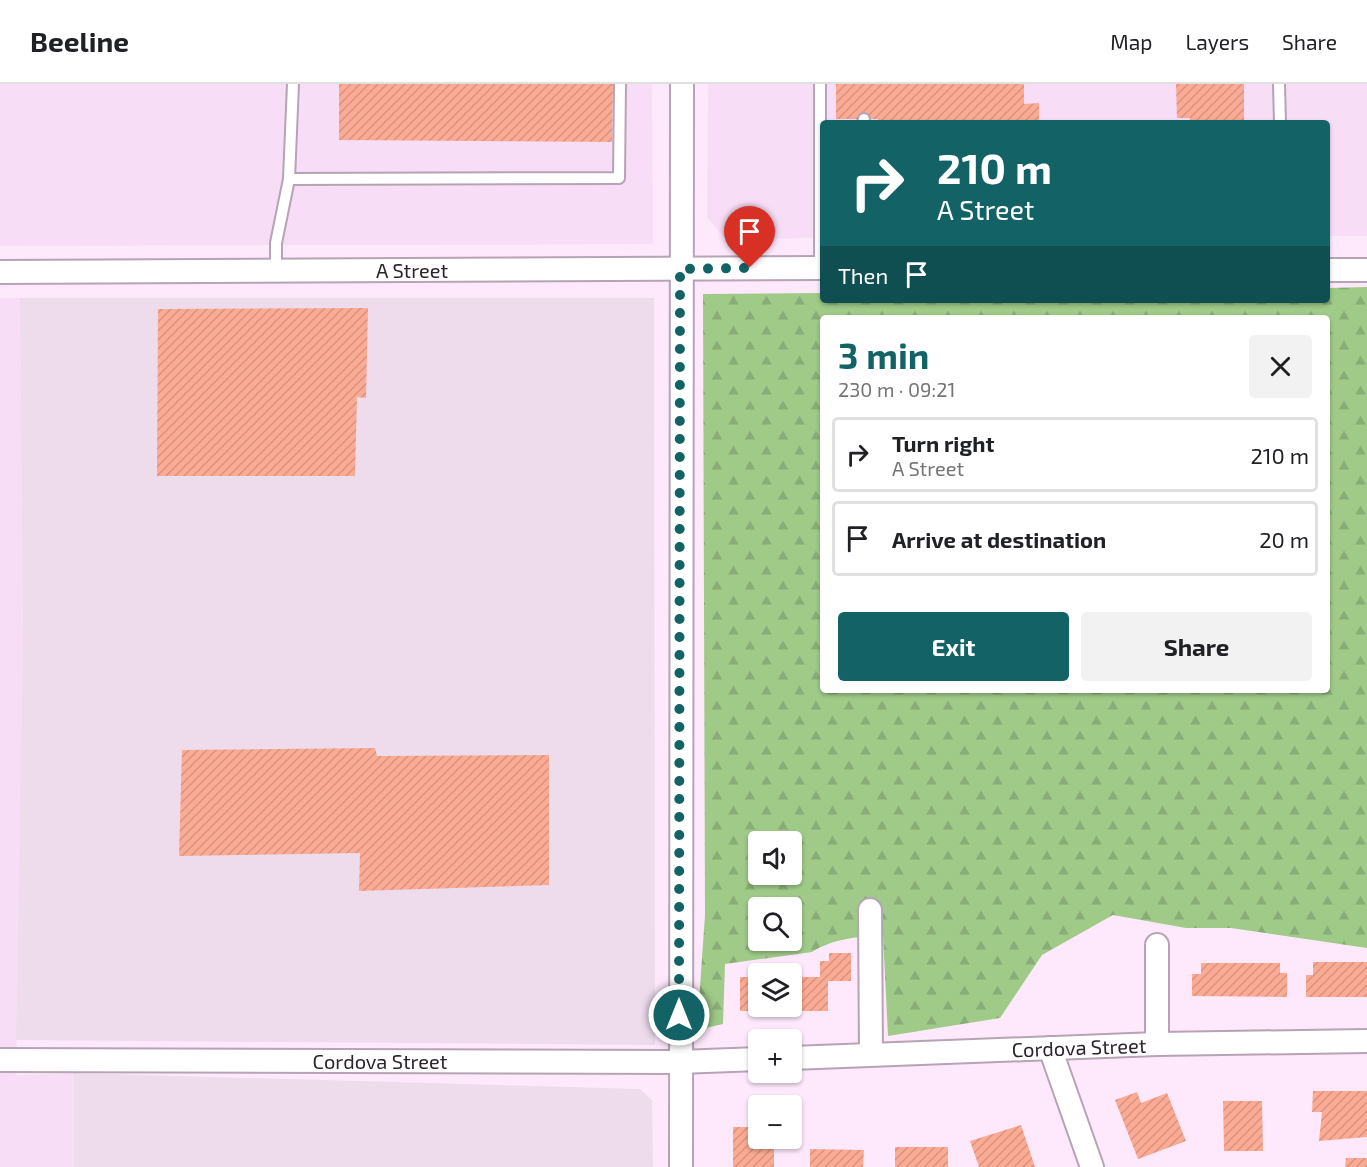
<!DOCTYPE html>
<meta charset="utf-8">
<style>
body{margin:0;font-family:"Exo 2",sans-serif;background:#f2f2f2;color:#202124;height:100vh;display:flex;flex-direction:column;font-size:22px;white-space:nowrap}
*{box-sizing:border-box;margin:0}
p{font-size:20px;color:#757577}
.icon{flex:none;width:33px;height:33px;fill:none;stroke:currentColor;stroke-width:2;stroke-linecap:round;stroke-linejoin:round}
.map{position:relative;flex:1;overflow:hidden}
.panel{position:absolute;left:820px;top:231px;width:510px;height:378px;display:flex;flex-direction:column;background:#fff;border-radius:6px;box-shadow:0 2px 4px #0004}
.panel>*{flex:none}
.guide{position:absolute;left:820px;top:36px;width:510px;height:183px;border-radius:6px;box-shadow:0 2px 4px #0004;background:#136366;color:#fff;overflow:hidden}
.tools{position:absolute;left:748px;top:747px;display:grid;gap:12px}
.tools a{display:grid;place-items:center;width:54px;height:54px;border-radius:6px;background:#fff;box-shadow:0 2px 4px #0004;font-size:30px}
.pin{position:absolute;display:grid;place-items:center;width:51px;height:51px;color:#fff;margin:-62px -26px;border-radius:50% 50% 50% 0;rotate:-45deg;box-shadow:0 0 6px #0007}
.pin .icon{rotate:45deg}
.me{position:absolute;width:66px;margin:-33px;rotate:0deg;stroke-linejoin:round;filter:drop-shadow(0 0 4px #0008)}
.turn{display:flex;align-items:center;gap:21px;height:126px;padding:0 18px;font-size:27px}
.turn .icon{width:78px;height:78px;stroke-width:2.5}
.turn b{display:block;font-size:42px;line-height:51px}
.then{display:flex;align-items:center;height:57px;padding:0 18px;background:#0003;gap:12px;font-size:22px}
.round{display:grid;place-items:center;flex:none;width:63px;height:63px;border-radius:6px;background:#f2f2f2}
.head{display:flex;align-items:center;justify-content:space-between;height:102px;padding:0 18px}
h1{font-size:36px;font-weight:700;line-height:45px;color:#136366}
.cta{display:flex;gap:12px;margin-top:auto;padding:12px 18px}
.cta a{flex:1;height:69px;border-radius:6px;background:#136366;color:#fff;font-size:24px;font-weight:700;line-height:69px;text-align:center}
.cta a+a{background:#f2f2f2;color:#202124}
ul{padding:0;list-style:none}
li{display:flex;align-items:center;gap:18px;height:75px;margin:0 12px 9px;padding:0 6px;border:3px solid #e0e0e0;border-radius:6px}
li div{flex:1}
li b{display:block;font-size:22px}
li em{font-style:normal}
header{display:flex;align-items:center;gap:36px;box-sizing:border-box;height:84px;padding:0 30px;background:#fff;border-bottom:2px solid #e0e0e0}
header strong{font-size:28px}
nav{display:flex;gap:33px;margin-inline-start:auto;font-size:21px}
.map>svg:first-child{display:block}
</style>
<header>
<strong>Beeline</strong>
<nav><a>Map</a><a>Layers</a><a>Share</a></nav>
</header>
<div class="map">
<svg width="1367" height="1083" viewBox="0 0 1367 1083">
<defs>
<pattern id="forest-firs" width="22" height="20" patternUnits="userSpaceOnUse" patternTransform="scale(1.5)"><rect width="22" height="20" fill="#9fca88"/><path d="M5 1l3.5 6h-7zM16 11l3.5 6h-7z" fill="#89ad76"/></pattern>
<pattern id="building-hatch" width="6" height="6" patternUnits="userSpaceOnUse" patternTransform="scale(1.5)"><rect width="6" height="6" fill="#fbab93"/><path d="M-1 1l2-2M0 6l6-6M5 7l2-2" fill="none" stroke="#d7937f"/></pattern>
</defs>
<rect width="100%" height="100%" fill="#fee9fc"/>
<!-- built -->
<g fill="#f8ddf6">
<polygon points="0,0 652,0 653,160 0,162"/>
<polygon points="708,0 1367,0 1367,152 1328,152 1328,39 824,39 823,154 726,155 707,134"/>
<polygon points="0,214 20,214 23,558 16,991 74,989 74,1083 0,1083"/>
</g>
<!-- medical -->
<g fill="#eedced">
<polygon points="20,214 654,214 655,961 16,956 23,558"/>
<polygon points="74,989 640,1005 652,1016 653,1083 74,1083"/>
</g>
<!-- forest -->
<path fill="url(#forest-firs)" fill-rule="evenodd" d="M1367 203V864L1231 844H1186L1113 831 1042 871 1000 934 888 952 883 851C858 853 834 854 812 868L725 880 723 940 697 946 705 831 703 210 823 209 824 216H1328V204ZM824 234H1328V606H824ZM759 758H792V790H759ZM759 824H792V856H759Z"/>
<!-- building -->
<g fill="url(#building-hatch)">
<polygon points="339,0 613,0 612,58 339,56"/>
<polygon points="836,0 1024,0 1024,20 1039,19 1039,39 878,39 878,35 836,35"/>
<polygon points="1176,0 1244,0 1244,39 1190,39 1190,34 1177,34"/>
<polygon points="368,224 366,314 357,313 355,392 157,392 158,225"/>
<polygon points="375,664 377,672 549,671 549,801 359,807 360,769 179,772 182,666"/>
<polygon points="829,869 851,869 851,897 828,897 828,927 740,927 740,893 759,893 759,922 792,922 792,893 820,893 820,877 829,877"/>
<polygon points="1313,878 1367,878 1367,913 1306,913 1306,891 1313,891"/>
<polygon points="1201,879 1280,879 1280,889 1287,889 1287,913 1192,912 1192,890 1201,890"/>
<polygon points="1313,1007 1367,1007 1367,1053 1319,1057 1322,1028 1312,1028"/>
<polygon points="1137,1008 1141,1019 1167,1009 1186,1057 1138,1075 1115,1016"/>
<polygon points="1223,1017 1262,1017 1263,1067 1224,1067"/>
<polygon points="1021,1041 1035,1083 979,1083 970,1057"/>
<polygon points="733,1043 759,1043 759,1054 774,1054 774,1083 733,1083"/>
<rect x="895" y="1063" width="53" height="20"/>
<polygon points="810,1065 864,1066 863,1083 810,1083"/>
<polygon points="1346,1074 1367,1074 1367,1083 1345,1083"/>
</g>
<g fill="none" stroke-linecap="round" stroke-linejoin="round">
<!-- service casing -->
<g stroke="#b6a3b4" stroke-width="14">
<g id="service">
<polyline points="820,0 820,184"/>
<polyline points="1279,0 1280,39"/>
<polyline points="863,39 864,35"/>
<polyline points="289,95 619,94 620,0"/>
<polyline points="276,187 276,159 289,95 293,0"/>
</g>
</g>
<!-- minor casing -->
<g stroke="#b6a3b4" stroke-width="26">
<g id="minor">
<polyline points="1328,186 1367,186"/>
<polyline points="0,188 824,184"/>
<polyline points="870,826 871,970"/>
<polyline points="1157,861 1157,960"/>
<polyline points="1050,964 1092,1083"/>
<polyline points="792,974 1157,960 1367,957"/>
<polyline points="0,976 679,978 759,975"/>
<polyline points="681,1083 682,0"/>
</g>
</g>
<!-- service -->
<use href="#service" stroke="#fff" stroke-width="10"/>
<!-- minor -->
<use href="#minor" stroke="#fff" stroke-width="22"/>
</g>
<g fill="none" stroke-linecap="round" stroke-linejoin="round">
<!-- route -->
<polyline stroke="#136366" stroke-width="10" stroke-dasharray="0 18" points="679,931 680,185 750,184"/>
</g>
<g text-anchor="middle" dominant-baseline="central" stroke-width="4.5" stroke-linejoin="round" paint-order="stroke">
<!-- street labels -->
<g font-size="20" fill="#2b242b" stroke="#fff">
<text x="412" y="186">A Street</text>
<text transform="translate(1079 963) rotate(-2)">Cordova Street</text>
<text x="380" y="977">Cordova Street</text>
</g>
</g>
</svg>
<div class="tools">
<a><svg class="icon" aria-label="sound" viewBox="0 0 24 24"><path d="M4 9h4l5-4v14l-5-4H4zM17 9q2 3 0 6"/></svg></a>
<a><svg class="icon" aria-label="search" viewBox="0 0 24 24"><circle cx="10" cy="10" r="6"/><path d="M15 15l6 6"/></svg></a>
<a><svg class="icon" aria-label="layers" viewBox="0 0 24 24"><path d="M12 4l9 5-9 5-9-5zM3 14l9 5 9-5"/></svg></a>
<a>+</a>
<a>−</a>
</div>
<div class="pin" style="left:750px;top:184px;background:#d93025"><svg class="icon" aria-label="arrive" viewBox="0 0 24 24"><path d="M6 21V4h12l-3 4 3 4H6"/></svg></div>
<svg class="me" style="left:679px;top:931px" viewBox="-20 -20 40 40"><circle r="17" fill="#136366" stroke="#fff" stroke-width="3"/><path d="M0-11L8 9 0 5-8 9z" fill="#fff"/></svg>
<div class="guide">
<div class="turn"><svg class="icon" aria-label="right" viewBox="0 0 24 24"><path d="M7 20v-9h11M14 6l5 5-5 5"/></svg><div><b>210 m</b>A Street</div></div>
<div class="then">Then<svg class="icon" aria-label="arrive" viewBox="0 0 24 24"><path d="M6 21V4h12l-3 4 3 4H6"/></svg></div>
</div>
<section class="panel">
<div class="head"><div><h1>3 min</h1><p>230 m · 09:21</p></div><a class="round"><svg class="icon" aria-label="close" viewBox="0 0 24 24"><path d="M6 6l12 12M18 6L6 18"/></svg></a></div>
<ul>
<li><svg class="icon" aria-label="right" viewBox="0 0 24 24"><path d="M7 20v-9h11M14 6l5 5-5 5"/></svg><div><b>Turn right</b><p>A Street</p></div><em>210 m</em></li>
<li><svg class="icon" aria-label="arrive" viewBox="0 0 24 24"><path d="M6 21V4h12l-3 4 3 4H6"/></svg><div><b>Arrive at destination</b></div><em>20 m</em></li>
</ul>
<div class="cta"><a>Exit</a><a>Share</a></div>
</section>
</div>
